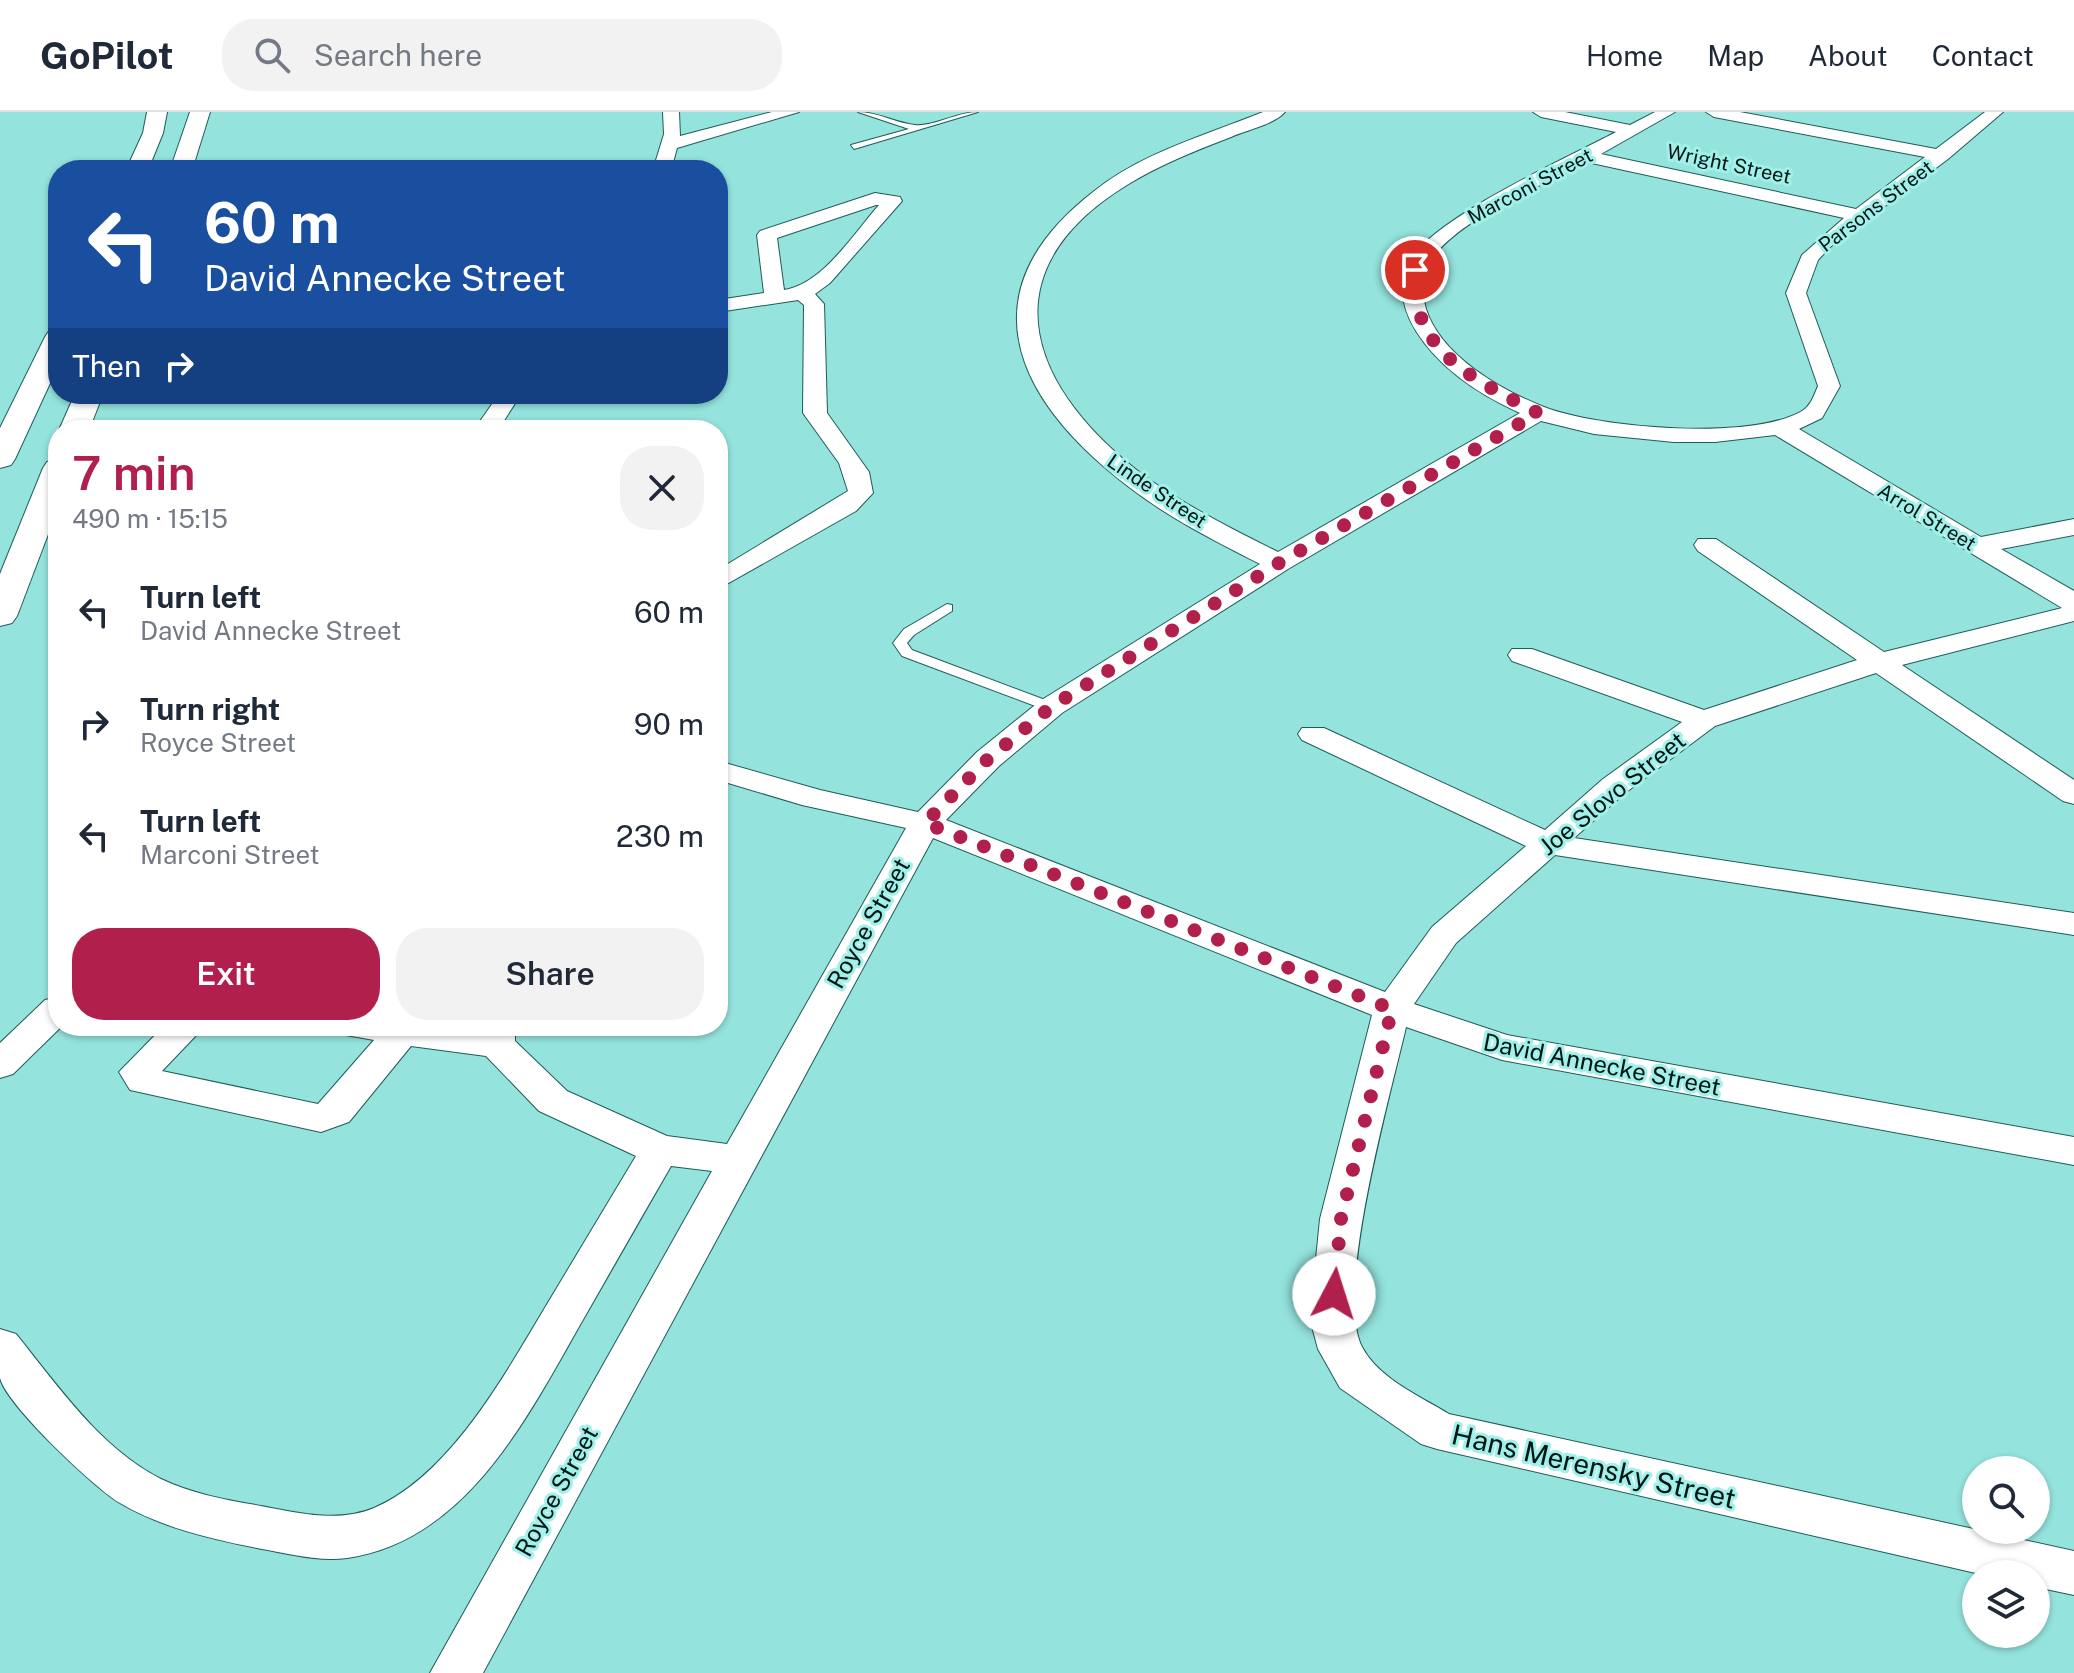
<!DOCTYPE html>
<meta charset="utf-8">
<style>
body{margin:0;font-family:"Public Sans",sans-serif;background:#f2f2f3;color:#1f2937;height:100vh;display:flex;flex-direction:column;font-size:30px;white-space:nowrap}
*{box-sizing:border-box;margin:0}
p{font-size:26px;color:#747a83}
.icon{flex:none;width:44px;height:44px;fill:none;stroke:currentColor;stroke-width:2;stroke-linecap:round;stroke-linejoin:round}
.map{position:relative;flex:1;overflow:hidden}
.details{position:absolute;left:48px;top:308px;width:680px;height:616px;display:flex;flex-direction:column;background:#fff;border-radius:32px;box-shadow:0 2px 6px #0004}
.details>*{flex:none}
.banner{position:absolute;left:48px;top:48px;width:680px;height:244px;border-radius:32px;box-shadow:0 2px 6px #0004;background:#1a4fa0;color:#fff;overflow:hidden}
.buttons{position:absolute;left:1962px;top:1344px;display:grid;gap:16px}
.buttons a{display:grid;place-items:center;width:88px;height:88px;border-radius:50%;background:#fff;box-shadow:0 2px 6px #0004;font-size:40px}
.pin{position:absolute;display:grid;place-items:center;width:68px;height:68px;color:#fff;margin:-34px;border:4px solid #fff;border-radius:50%;box-shadow:0 2px 8px #0007}
.me{position:absolute;width:88px;margin:-44px;rotate:5deg;stroke-linejoin:round;filter:drop-shadow(0 0 6px #0008)}
.turn{display:flex;align-items:center;gap:28px;height:168px;padding:0 24px;font-size:36px}
.turn .icon{width:104px;height:104px;stroke-width:2.5}
.turn b{display:block;font-size:56px;line-height:68px}
.then{display:flex;align-items:center;height:76px;padding:0 24px;background:#0003;gap:16px;font-size:30px}
.round{display:grid;place-items:center;flex:none;width:84px;height:84px;border-radius:32px;background:#f2f2f3}
.overview{display:flex;align-items:center;justify-content:space-between;height:136px;padding:0 24px}
h1{font-size:48px;font-weight:600;line-height:60px;color:#b11f4c}
.action{display:flex;gap:16px;margin-top:auto;padding:16px 24px}
.action a{flex:1;height:92px;border-radius:32px;background:#b11f4c;color:#fff;font-size:32px;font-weight:600;line-height:92px;text-align:center}
.action a+a{background:#f2f2f3;color:#1f2937}
ul{padding:0;list-style:none}
li{display:flex;align-items:center;gap:24px;height:112px;padding:0 24px}
li div{flex:1}
li b{display:block;font-size:30px}
li em{font-style:normal}
header{display:flex;align-items:center;gap:48px;box-sizing:border-box;height:112px;padding:0 40px;background:#fff;border-bottom:2px solid #e0e1e3}
header strong{font-size:38px}
nav{display:flex;gap:44px;margin-inline-start:auto;font-size:28px}
.search{width:560px;height:72px;background:#f2f2f3;display:flex;align-items:center;gap:20px;box-sizing:border-box;padding:0 28px;border-radius:32px;color:#747a83;font-size:30px}
.map>svg:first-child{display:block}
</style>
<header>
<strong>GoPilot</strong>
<div class="search"><svg class="icon" aria-label="search" viewBox="0 0 24 24"><circle cx="10" cy="10" r="6"/><path d="M15 15l6 6"/></svg>Search here</div>
<nav><a>Home</a><a>Map</a><a>About</a><a>Contact</a></nav>
</header>
<div class="map">
<svg width="2074" height="1561" viewBox="0 0 2074 1561">
<rect width="100%" height="100%" fill="#94e3dd"/>
<g fill="none" stroke-linecap="round" stroke-linejoin="round">
<!-- service casing -->
<g stroke="#1e5c58" stroke-width="2">
<g id="service">
<path d="M858 0C878 0 895 11 915 13 933 15 957 0 978 0L854 37 851 33 909 17Z"/>
<polygon points="947,492 952,493 952,499 914,523 907,531 912,538 1056,592 1058,595 1056,598 1046,598 902,544 893,531 904,517"/>
</g>
</g>
<!-- minor casing -->
<g stroke="#1e5c58" stroke-width="2">
<g id="minor">
<polygon points="663,0 679,0 680,24 772,0 799,0 677,36 671,58 653,58 664,22"/>
<path d="M1263 0H1285C1273 13 1247 18 1231 25 1195 39 1159 53 1127 73 982 162 1031 280 1147 366 1188 395 1234 418 1278 440L1520 301C1480 283 1440 257 1416 219 1405 201 1399 181 1404 160 1416 112 1570 45 1616 20L1541 5 1533 0H1565L1630 13 1655 0H1675L1601 42 1856 97 1925 45 1714 5 1706 0H1740L1936 37 1985 0H2003L1948 47 1830 135 1818 148 1806 181 1840 274 1822 306 1799 317 1981 425 2074 407V423L2001 437 2074 479V509L1902 553 2074 668V692L2063 689 1876 561 1715 614 1625 681 1574 726 2074 801V823L1555 743 1456 831 1414 892 1507 923 2074 1025V1053L1502 948 1406 915C1391 981 1334 1180 1362 1235 1379 1267 1420 1284 1449 1302L2074 1439V1483L2036 1475V1462H1980L1437 1337 1421 1332 1340 1276 1318 1237 1310 1207 1320 1107 1372 903 933 726 483 1561H430L712 1059 671 1054C642 1104 613 1155 584 1206 530 1300 468 1429 347 1446 317 1450 286 1441 257 1436 211 1427 160 1415 120 1391 94 1376 6 1292 0 1266 0 1251 0 1232 0 1217L16 1222C58 1274 100 1336 161 1367 192 1382 227 1388 261 1394 298 1401 338 1411 374 1396 455 1361 511 1251 555 1179 582 1134 609 1089 636 1044L539 999 486 944 411 934 349 1010 321 1020 130 978 119 960 164 914H205L162 959 318 992 374 928 346 923 340 914H450L478 918 477 914H515V929L567 979 667 1024 727 1032 906 716 802 693 718 668V649L820 678 918 700 977 640 1040 589 1260 452C1215 429 1169 406 1129 375 1016 289 963 181 1093 80 1141 41 1206 23 1263 0ZM1587 50 1844 106 1802 143 1786 181 1818 274C1814 283 1811 294 1802 299 1751 329 1598 316 1544 295 1501 278 1441 244 1426 197 1422 182 1420 163 1429 150 1460 105 1540 75 1587 50ZM1541 309 1594 322 1674 330H1715L1775 323 2062 496 1884 540 1716 427H1698L1694 433 1698 439 1857 548 1704 598 1532 537H1512L1508 543 1512 549 1682 610 1603 667 1545 718 1324 616H1302L1298 622 1302 628 1526 734 1432 815 1385 880 946 708 999 654 1062 601 1288 457Z"/>
<path d="M875 81 900 85 902 89 830 171 815 182 824 192 827 301 869 360 873 381 856 399 718 477V458L848 379 839 351 803 301 804 193 798 188 718 200V188L764 181 757 123 760 119ZM876 93H879C854 121 823 172 784 178L777 126Z"/>
<polygon points="499,282 521,282 498,318 474,318"/>
<polygon points="58,885 58,914 62,914 13,962 0,966 0,931 45,888"/>
</g>
</g>
<!-- tertiary casing -->
<g stroke="#1e5c58" stroke-width="2">
<g id="tertiary">
<polygon points="147,0 167,0 163,21 148,58 126,58 143,21"/>
<polygon points="190,0 210,0 192,58 170,58"/>
<polygon points="58,217 58,254 15,347 11,353 0,356 0,316 45,225 49,219"/>
<polygon points="75,282 103,282 89,318 59,318"/>
<polygon points="58,347 58,396 17,504 12,511 0,514 0,462 43,356 47,350"/>
</g>
</g>
<!-- service -->
<use href="#service" fill="#fff" fill-rule="evenodd"/>
<!-- minor -->
<use href="#minor" fill="#fff" fill-rule="evenodd"/>
<!-- tertiary -->
<use href="#tertiary" fill="#fff" fill-rule="evenodd"/>
</g>
<g fill="none" stroke-linecap="round" stroke-linejoin="round">
<!-- route -->
<path stroke="#b11f4c" stroke-width="14" stroke-dasharray="0 25.2" d="M1334 1182 1341 1107 1392 897 925 711 988 647 1051 595 1279 451 1538 301C1476 268 1409 240 1415 158"/>
</g>
<g text-anchor="middle" dominant-baseline="central" stroke-width="6" stroke-linejoin="round" paint-order="stroke">
<!-- far-street labels -->
<g font-size="20" fill="#001614" stroke="#a1f0ea">
<text transform="translate(1729 52) rotate(12)">Wright Street</text>
<text transform="translate(1530 74) rotate(-28)">Marconi Street</text>
<text transform="translate(1876 94) rotate(-37)">Parsons Street</text>
<text transform="translate(1157 379) rotate(34)">Linde Street</text>
<text transform="translate(1927 405) rotate(31)">Arrol Street</text>
</g>
<!-- street labels -->
<g font-size="24" fill="#001614" stroke="#a1f0ea">
<text transform="translate(1612 681) rotate(-39)">Joe Slovo Street</text>
<text transform="translate(868 811) rotate(-61)">Royce Street</text>
<text transform="translate(1602 952) rotate(11)">David Annecke Street</text>
<text transform="translate(556 1379) rotate(-61)">Royce Street</text>
</g>
<!-- near-street labels -->
<g font-size="28" fill="#001614" stroke="#a1f0ea">
<text transform="translate(1594 1354) rotate(13)">Hans Merensky Street</text>
</g>
</g>
</svg>
<div class="buttons">
<a><svg class="icon" aria-label="search" viewBox="0 0 24 24"><circle cx="10" cy="10" r="6"/><path d="M15 15l6 6"/></svg></a>
<a><svg class="icon" aria-label="layers" viewBox="0 0 24 24"><path d="M12 4l9 5-9 5-9-5zM3 14l9 5 9-5"/></svg></a>
</div>
<div class="pin" style="left:1415px;top:158px;background:#d93025"><svg class="icon" aria-label="arrive" viewBox="0 0 24 24"><path d="M6 21V4h12l-3 4 3 4H6"/></svg></div>
<svg class="me" style="left:1334px;top:1182px" viewBox="-20 -20 40 40"><circle r="19" fill="#fff"/><path d="M0-13L10 11 0 6-10 11z" fill="#b11f4c"/></svg>
<div class="banner">
<div class="turn"><svg class="icon" aria-label="left" viewBox="0 0 24 24"><path d="M17 20v-9H6M10 6l-5 5 5 5"/></svg><div><b>60 m</b>David Annecke Street</div></div>
<div class="then">Then<svg class="icon" aria-label="right" viewBox="0 0 24 24"><path d="M7 20v-9h11M14 6l5 5-5 5"/></svg></div>
</div>
<section class="details">
<div class="overview"><div><h1>7 min</h1><p>490 m · 15:15</p></div><a class="round"><svg class="icon" aria-label="close" viewBox="0 0 24 24"><path d="M6 6l12 12M18 6L6 18"/></svg></a></div>
<ul>
<li><svg class="icon" aria-label="left" viewBox="0 0 24 24"><path d="M17 20v-9H6M10 6l-5 5 5 5"/></svg><div><b>Turn left</b><p>David Annecke Street</p></div><em>60 m</em></li>
<li><svg class="icon" aria-label="right" viewBox="0 0 24 24"><path d="M7 20v-9h11M14 6l5 5-5 5"/></svg><div><b>Turn right</b><p>Royce Street</p></div><em>90 m</em></li>
<li><svg class="icon" aria-label="left" viewBox="0 0 24 24"><path d="M17 20v-9H6M10 6l-5 5 5 5"/></svg><div><b>Turn left</b><p>Marconi Street</p></div><em>230 m</em></li>
</ul>
<div class="action"><a>Exit</a><a>Share</a></div>
</section>
</div>
